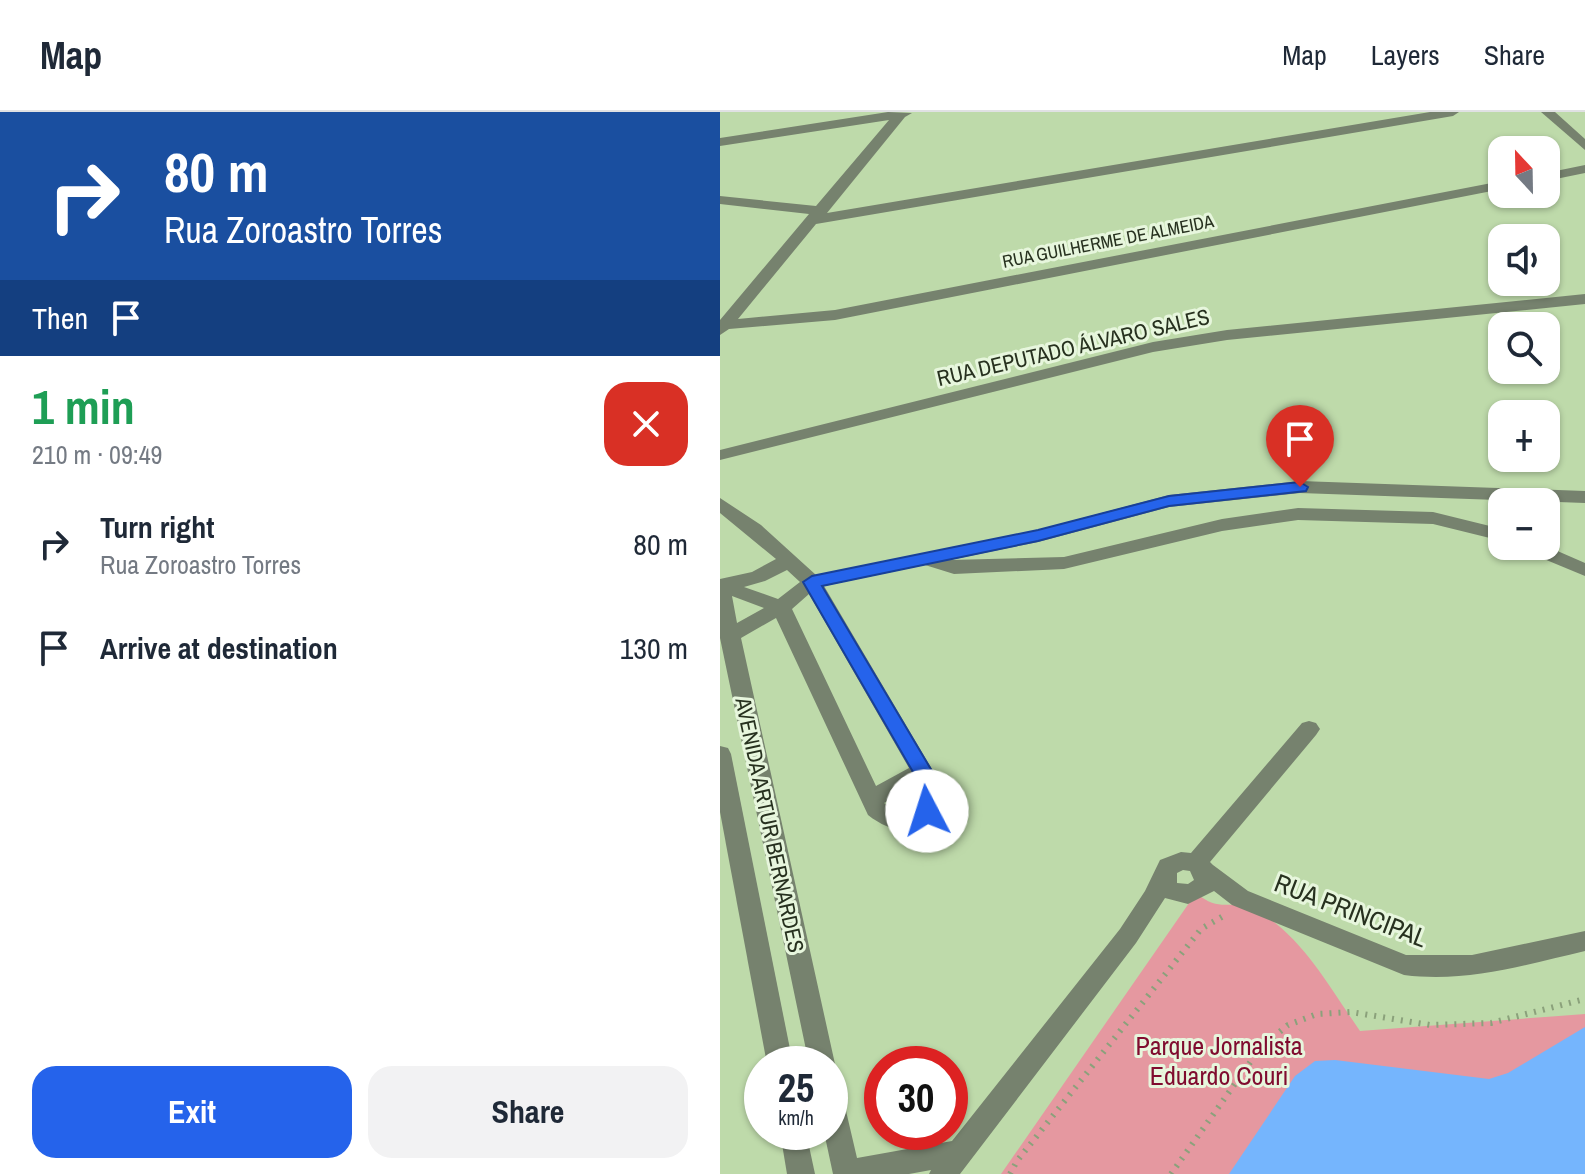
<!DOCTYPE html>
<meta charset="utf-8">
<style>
body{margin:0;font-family:"Archivo Narrow",sans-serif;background:#f2f2f3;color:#1f2937;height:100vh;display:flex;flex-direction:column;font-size:30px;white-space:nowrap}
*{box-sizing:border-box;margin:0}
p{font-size:26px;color:#747a83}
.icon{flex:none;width:44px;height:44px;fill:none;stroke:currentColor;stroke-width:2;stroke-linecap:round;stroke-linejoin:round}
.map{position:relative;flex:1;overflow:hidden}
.side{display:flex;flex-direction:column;background:#fff;width:720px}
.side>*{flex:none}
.guide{background:#1a4fa0;color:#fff;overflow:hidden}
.needle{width:52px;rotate:338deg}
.tools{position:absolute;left:768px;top:24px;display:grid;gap:16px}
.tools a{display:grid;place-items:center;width:72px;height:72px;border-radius:16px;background:#fff;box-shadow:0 2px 6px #0004;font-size:40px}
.speed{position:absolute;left:24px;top:934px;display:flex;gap:16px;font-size:40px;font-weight:700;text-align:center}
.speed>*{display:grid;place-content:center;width:104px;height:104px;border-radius:50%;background:#fff;box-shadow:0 2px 6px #0004;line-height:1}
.speed small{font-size:20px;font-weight:400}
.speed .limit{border:12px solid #d22;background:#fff;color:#111}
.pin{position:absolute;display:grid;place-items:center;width:68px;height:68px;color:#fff;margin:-82px -34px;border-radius:50% 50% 50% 0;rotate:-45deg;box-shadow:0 0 8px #0007}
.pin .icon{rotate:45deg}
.me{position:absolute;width:88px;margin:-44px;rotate:355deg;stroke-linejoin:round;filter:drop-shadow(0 0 6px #0008)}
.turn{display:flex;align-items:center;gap:28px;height:168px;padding:0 32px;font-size:36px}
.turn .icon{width:104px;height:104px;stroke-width:2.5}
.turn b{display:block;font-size:56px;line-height:68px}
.then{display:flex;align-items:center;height:76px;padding:0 32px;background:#0003;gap:16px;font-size:30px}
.round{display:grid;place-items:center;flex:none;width:84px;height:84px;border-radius:24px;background:#f2f2f3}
.head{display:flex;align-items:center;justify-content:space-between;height:136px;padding:0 32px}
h1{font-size:48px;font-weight:700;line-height:60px;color:#1e9e55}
.button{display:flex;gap:16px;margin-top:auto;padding:16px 32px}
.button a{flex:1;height:92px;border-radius:24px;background:#2563eb;color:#fff;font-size:32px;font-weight:700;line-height:92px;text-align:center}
.button a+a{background:#f2f2f3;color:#1f2937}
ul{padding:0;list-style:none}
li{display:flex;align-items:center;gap:24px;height:104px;padding:0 32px}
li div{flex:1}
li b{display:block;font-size:30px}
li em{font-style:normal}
header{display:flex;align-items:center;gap:48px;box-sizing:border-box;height:112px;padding:0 40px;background:#fff;border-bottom:2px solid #e0e1e3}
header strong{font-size:38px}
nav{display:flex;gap:44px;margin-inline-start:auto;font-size:28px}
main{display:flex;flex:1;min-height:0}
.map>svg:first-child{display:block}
</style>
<header>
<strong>Map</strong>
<nav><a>Map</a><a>Layers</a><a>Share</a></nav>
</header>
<main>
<section class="side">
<div class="guide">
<div class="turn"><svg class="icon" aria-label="right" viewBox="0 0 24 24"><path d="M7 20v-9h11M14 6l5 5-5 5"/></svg><div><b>80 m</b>Rua Zoroastro Torres</div></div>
<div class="then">Then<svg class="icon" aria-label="arrive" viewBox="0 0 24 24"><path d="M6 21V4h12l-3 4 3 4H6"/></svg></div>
</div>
<div class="head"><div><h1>1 min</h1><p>210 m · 09:49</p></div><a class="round" style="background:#d93025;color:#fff"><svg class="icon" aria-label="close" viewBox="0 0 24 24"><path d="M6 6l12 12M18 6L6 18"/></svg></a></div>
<ul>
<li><svg class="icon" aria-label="right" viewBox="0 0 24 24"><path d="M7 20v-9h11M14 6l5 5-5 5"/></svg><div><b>Turn right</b><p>Rua Zoroastro Torres</p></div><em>80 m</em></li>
<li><svg class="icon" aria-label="arrive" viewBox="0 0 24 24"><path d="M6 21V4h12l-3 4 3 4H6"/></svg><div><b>Arrive at destination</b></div><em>130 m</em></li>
</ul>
<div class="button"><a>Exit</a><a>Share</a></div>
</section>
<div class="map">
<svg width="865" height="1062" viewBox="0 0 865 1062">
<rect width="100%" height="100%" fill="#bedaaa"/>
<!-- green -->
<path fill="#e598a0" d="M476 781C502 803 513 785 534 797 581 822 610 876 640 919L865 902V1062H281Z"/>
<!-- water -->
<polygon fill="#75b5fd" points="865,915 865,1062 509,1062 575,964 595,949 615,948 769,967 788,961"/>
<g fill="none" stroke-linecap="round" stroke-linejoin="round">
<!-- path -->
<g stroke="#8ba17b" stroke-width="6" stroke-dasharray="2 7" stroke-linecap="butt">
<polyline points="290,1062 297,1049 481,817 505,803"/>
<polyline points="451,1062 541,935 568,913 597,902 631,900 710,913 771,911 865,887"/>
</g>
<!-- minor -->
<g fill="#76826e" fill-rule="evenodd">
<polygon points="168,0 192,1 185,5 107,101 710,0 739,0 733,4 96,112 18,207 115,198 782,69 782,77 115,208 9,217 0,223 0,208 89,102 0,92 0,84 96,94 169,8 0,34 0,26"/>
<polygon points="821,0 835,0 865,27 865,38"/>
<polygon points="865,53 865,61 826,69 826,61"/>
<polygon points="865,182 865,192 507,228 433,240 0,348 0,338 433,230 507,218"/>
<path d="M580 369 865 379V391L580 381 449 395 318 430 230 448 344 445 502 407 578 396 713 400 782 417V429L713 412 578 408 502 419 344 457 234 462 205 453 104 474 213 659 223 690C205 724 176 725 148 703L56 506 21 526 115 952 110 961V952H89L0 526V467L32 460 56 447 0 401V386L41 413 96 463 318 418 449 383ZM67 458 80 470 58 487 24 475 45 469ZM89 482 189 656 156 674 72 497ZM12 484 44 496 17 511ZM195 673 201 689 188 699 177 701 164 691Z"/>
<polygon points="800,434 826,434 865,451 865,464 802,438"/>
<path d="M589 609 596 611 600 617 596 623 490 750 493 753 528 779 686 843H752L865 819V839C805 853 747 871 684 863L512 793 494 779 468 792 445 786 416 831 240 1062H209L211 1058 189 1062H113L104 1020H110V974L119 978 123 986 137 1046 232 1029 400 817 425 779 440 748 461 740 471 741 582 611ZM463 758 470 759 474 768 468 772 457 771V761Z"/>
<polygon points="0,634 8,636 11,642 73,952 47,952 0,700"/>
<polygon points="60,1020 86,1020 95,1062 67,1062"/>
</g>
</g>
<!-- route -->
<polygon fill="#2563eb" stroke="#184099" stroke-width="2" points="580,370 588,375 586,379 449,394 318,429 102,474 212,659 222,690 214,705 200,705 197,699 202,689 193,660 83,470 92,464 318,418 449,384"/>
<g text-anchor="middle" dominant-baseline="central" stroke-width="6" stroke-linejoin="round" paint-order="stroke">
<!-- far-street labels -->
<g font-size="18" fill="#27311f" stroke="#e7f6dd">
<text transform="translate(388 129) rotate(-11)">RUA GUILHERME DE ALMEIDA</text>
</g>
<!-- street labels -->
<g font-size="22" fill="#27311f" stroke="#e7f6dd">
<text transform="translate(353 235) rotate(-13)">RUA DEPUTADO ÁLVARO SALES</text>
<text transform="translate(50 713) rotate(78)">AVENIDA ARTUR BERNARDES</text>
</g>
<!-- near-street labels -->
<g font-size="26" fill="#27311f" stroke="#e7f6dd">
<text transform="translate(631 798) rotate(21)">RUA PRINCIPAL</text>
</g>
<!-- near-park labels -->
<g font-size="26" fill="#800c2f" stroke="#e7f6dd">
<text x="499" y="933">Parque Jornalista<tspan x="499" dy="30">Eduardo Couri</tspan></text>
</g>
</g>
</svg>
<div class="tools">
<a><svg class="needle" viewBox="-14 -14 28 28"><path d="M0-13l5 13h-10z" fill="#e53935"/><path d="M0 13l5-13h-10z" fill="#747a83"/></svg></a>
<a><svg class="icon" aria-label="sound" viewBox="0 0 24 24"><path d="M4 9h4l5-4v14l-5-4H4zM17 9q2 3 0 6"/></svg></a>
<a><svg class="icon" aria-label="search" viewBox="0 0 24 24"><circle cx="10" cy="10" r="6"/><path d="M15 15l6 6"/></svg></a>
<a>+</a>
<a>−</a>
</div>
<div class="speed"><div>25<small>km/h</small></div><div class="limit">30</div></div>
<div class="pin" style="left:580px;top:375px;background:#d93025"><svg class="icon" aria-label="arrive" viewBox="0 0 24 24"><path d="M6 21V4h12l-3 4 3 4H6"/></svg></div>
<svg class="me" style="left:207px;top:699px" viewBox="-20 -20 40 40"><circle r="19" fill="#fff"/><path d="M0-13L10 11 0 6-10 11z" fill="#2563eb"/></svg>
</div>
</main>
